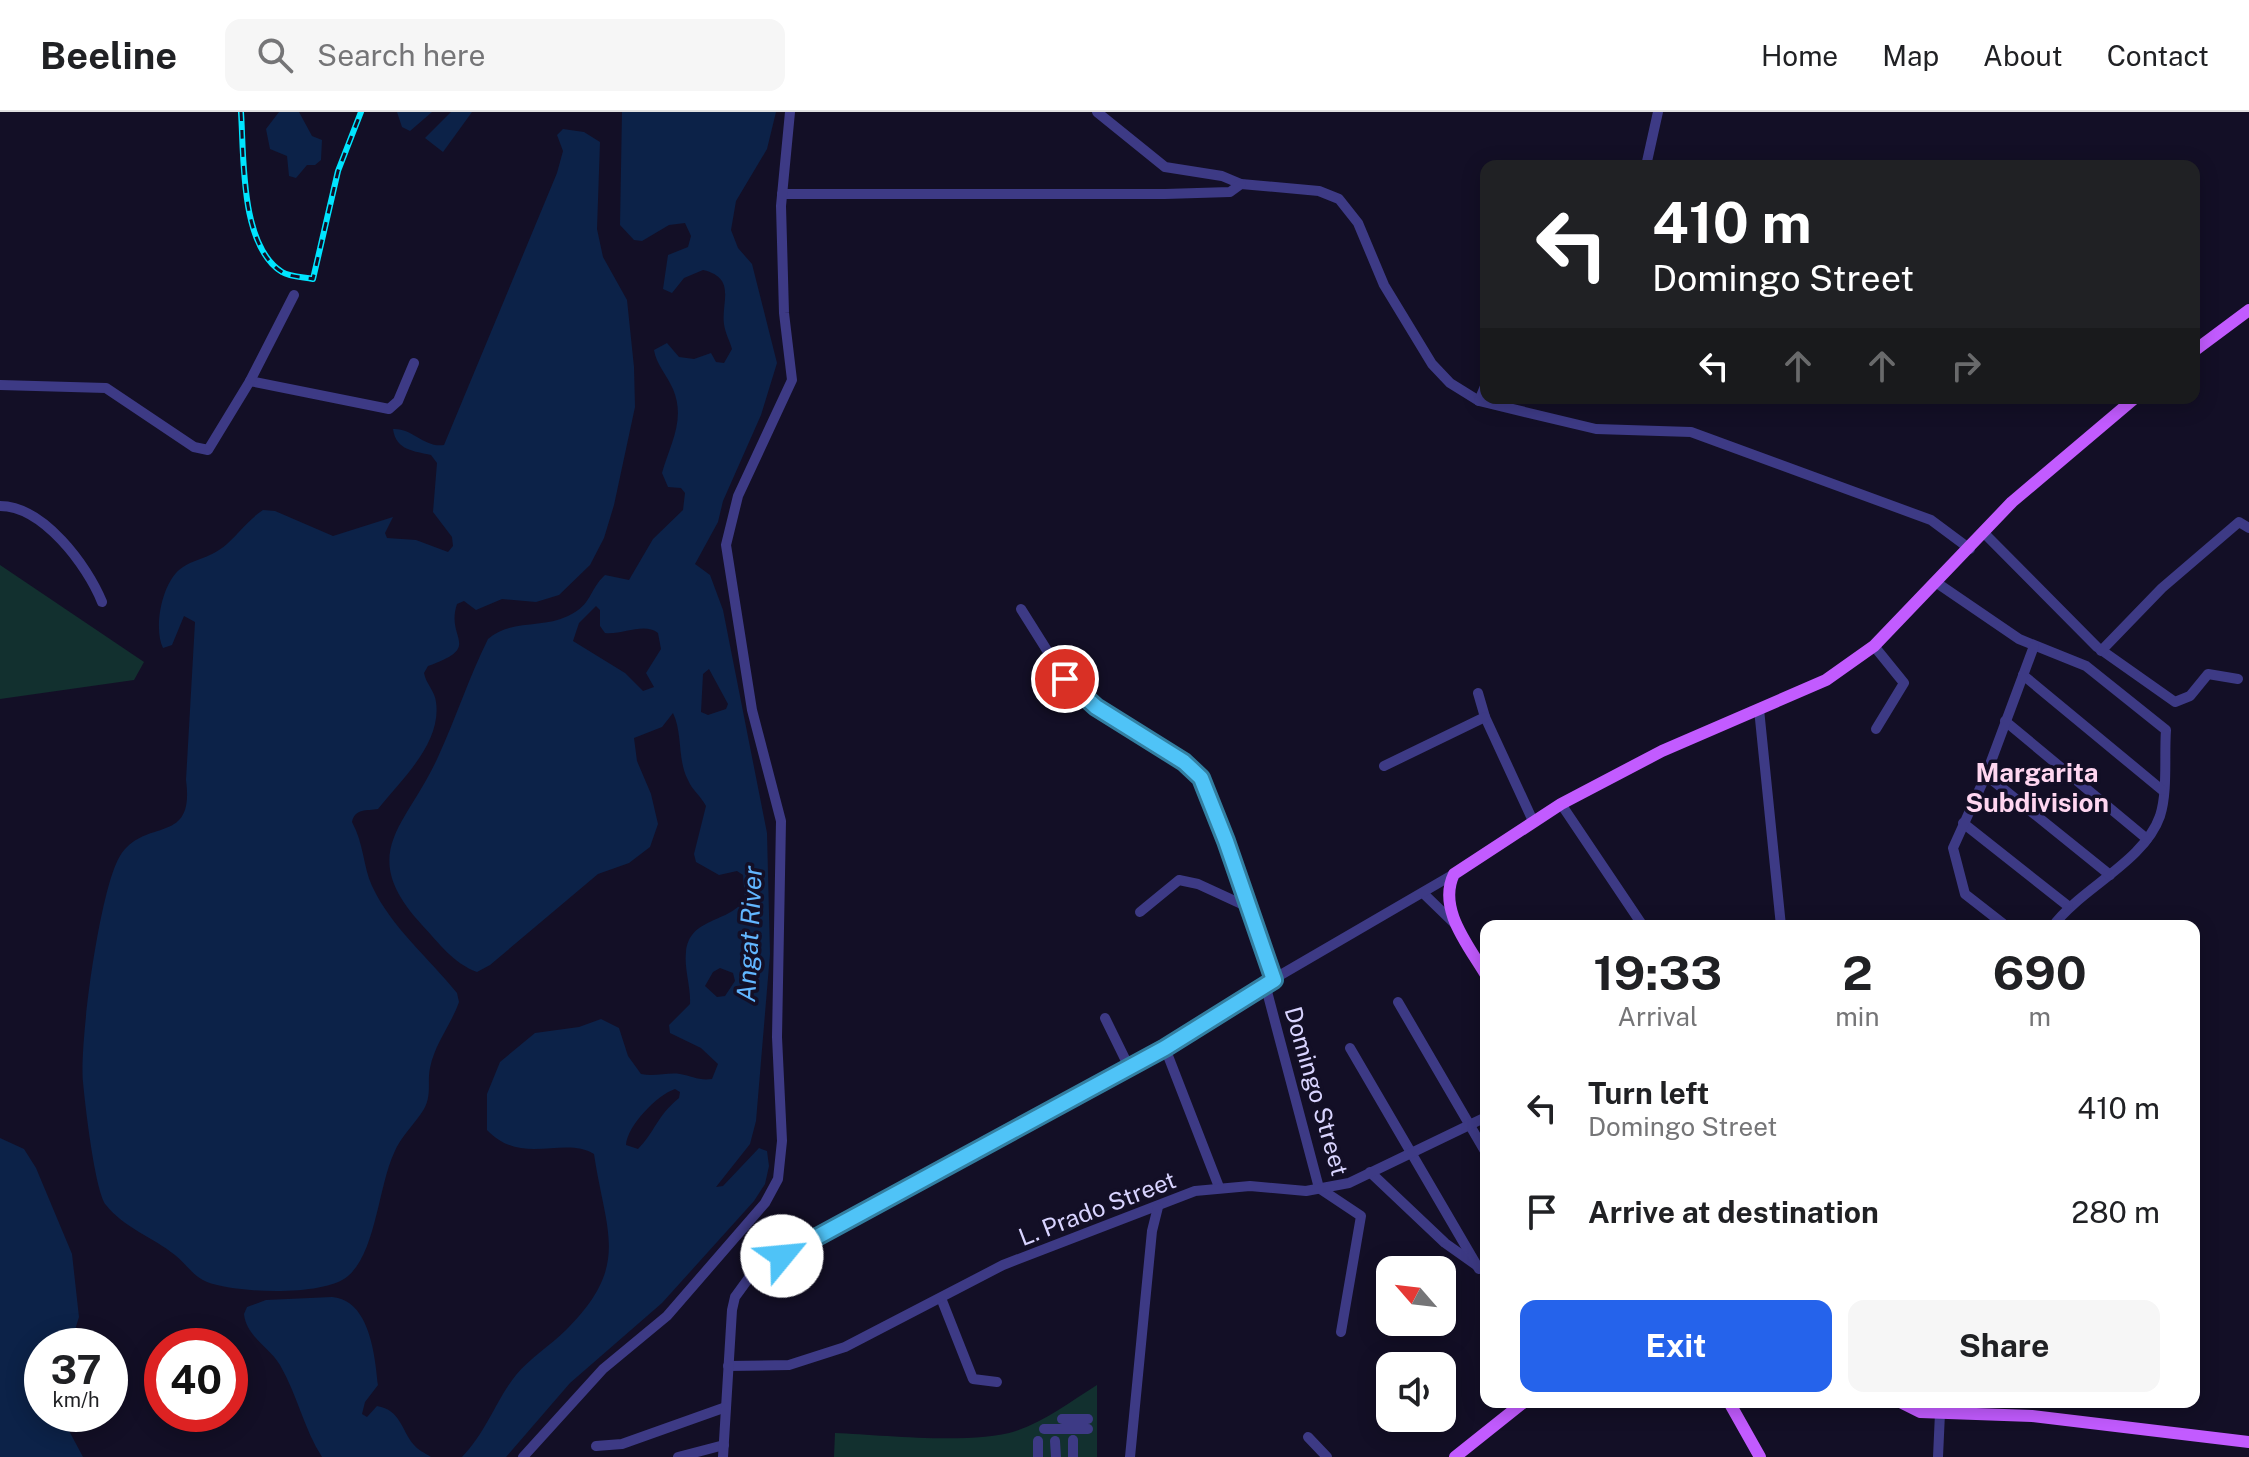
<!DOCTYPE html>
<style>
body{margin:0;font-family:"Public Sans",sans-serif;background:#f6f6f6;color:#202124;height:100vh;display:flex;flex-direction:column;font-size:30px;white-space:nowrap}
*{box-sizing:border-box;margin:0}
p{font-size:26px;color:#757577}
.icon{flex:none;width:44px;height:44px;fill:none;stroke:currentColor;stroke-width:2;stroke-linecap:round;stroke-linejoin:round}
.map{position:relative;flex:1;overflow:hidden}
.side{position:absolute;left:1480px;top:808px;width:720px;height:488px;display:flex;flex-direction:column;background:#fff;border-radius:16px;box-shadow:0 4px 20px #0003}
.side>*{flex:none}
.top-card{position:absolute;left:1480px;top:48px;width:720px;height:244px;border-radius:16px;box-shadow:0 4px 20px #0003;background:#202124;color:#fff;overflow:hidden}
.needle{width:52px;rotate:298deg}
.fabs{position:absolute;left:1376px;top:1144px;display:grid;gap:16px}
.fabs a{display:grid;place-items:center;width:80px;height:80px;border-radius:16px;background:#fff;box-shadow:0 4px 20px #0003;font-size:40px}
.speed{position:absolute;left:24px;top:1216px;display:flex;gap:16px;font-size:40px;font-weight:700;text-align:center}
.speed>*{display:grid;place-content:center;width:104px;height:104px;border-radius:50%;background:#fff;box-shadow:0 4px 20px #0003;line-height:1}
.speed small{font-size:20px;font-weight:400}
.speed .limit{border:12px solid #d22;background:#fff;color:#111}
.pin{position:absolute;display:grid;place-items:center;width:68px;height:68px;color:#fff;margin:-34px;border:4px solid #fff;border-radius:50%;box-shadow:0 2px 8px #0007}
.me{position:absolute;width:88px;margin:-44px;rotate:62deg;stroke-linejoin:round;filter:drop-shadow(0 0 6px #0008)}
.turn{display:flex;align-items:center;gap:28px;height:168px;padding:0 40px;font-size:36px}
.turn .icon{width:104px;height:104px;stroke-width:2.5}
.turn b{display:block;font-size:56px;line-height:68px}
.lanes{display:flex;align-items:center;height:76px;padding:0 40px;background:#0003;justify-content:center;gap:40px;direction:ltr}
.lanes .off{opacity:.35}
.eta{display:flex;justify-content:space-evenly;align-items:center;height:136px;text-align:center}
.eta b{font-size:48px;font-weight:700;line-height:56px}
.action{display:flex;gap:16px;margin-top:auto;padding:16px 40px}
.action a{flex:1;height:92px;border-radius:16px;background:#2563eb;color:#fff;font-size:32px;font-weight:700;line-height:92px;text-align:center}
.action a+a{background:#f6f6f6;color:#202124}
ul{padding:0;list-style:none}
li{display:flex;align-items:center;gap:24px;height:104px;padding:0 40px}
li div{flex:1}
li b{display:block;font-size:30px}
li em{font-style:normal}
header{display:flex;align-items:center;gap:48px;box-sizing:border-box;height:112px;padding:0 40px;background:#fff;border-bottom:2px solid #e0e0e0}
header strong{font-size:38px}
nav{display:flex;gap:44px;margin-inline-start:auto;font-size:28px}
.search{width:560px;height:72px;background:#f6f6f6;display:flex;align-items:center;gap:20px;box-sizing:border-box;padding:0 28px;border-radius:16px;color:#757577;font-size:30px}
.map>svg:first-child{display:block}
</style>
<header>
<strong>Beeline</strong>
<div class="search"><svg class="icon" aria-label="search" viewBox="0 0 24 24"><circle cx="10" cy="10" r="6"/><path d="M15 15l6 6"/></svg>Search here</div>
<nav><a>Home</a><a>Map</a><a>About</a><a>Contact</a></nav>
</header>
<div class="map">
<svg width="2249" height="1345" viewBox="0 0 2249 1345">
<rect width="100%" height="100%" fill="#130f26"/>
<!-- green -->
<g fill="#12302f">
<polygon points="0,453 144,550 134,568 0,587"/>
<path d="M1097 1273V1345H834L835 1321C883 1323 972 1333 1016 1319 1046 1309 1071 1289 1097 1273Z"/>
</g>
<!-- water -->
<g fill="#0c2248" fill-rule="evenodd">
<polygon points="279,0 299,0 312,24 322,28 321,48 315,53 307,53 296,66 289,64 287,44 270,37 266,17"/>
<polygon points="397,0 432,0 410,19 402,15"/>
<polygon points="451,0 472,0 443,40 425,26"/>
<path d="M622 0H776L767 37 736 89 731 118 738 136 752 152 777 251 761 303 723 389 718 410 695 452 710 463 723 498 767 721 770 842 756 1009 750 1032 716 1075 723 1074 759 1036 767 1039 769 1054 765 1072 754 1089 662 1191 570 1271 506 1345H462C486 1321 496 1288 516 1263 530 1246 551 1233 566 1218 631 1153 606 1122 594 1042 564 1023 522 1055 487 1018V982L500 950 535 921 579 915 601 907 619 916 628 944 641 962C655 965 668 960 680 962 692 964 699 969 712 967L718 952 701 936 670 921 669 913 690 892C691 875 684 857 686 840 689 805 730 811 745 787L743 763 737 759 719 763 696 750 694 742 706 694C701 684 692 678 688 668 677 647 683 622 673 601L662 615 634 626 637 649 651 682 658 712 650 735 629 751 598 762 490 853 477 860C453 851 439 831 422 813 355 740 407 714 438 645 456 606 469 565 488 527 511 507 541 517 568 504 593 492 588 479 605 463L629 468 653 427 683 398 685 381 681 376 668 375 662 361C670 332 686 308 673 277 667 263 656 252 654 238L667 231 679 245 694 247 711 241 716 250 724 251 732 237C730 229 725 221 724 212 721 190 737 166 703 158L684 166 672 181 663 177 668 143 688 135 691 124 685 111 669 113 642 129 634 128 620 113ZM596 494 600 498V514L605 521C623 523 644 510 658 521L661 537 646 561 654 575 643 579 625 561 573 529 579 511ZM709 557 728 592 726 597 708 603 701 600 703 562ZM720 856 733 861 735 869 725 884 717 885 705 874 713 860ZM675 977 680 980 679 986C656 1005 655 1020 638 1037L626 1033C627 1014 657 983 675 977Z"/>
<path d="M563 17 584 20 600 30 597 117 603 145 627 188 634 255 635 295 614 393 604 426 590 453 559 483 536 490 502 487 476 498 464 489 457 492C445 528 484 534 428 554L424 561C426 572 435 579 436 590 442 631 401 668 378 697 367 699 355 696 352 710 364 732 363 754 372 774 391 815 429 846 457 881L459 890C451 913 435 931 430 956 427 970 432 983 424 997 415 1012 401 1024 394 1041 378 1076 376 1140 348 1164 324 1185 235 1181 207 1170 194 1165 185 1151 175 1143 154 1126 123 1115 106 1093 95 1079 85 992 83 970 79 930 100 776 120 744 145 704 195 735 186 668L195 510 184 504 172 533 163 536C153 516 162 468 183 455 197 446 209 447 227 432 239 421 249 407 263 398L275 399 333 424 393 405 385 421 387 426 416 428 448 440 453 434 452 425 433 400 437 351 431 343C415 339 396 339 393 317 413 316 424 336 444 333L557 61 563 39 557 23Z"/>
<polygon points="0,1026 24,1037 36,1056 72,1142 79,1205 70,1234 42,1234 42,1302 66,1302 67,1315 83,1345 0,1345"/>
<path d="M332 1185C370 1188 375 1244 378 1273L365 1290 362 1302 367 1305 377 1294C401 1298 401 1318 414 1333 418 1338 425 1341 431 1345H322C304 1317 297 1282 280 1253 269 1235 246 1224 244 1202L247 1195 266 1188Z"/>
</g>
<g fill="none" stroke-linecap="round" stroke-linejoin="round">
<!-- minor -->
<g stroke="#3d3a85" stroke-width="10">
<polyline points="1097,0 1165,55 1222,64 1241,72 1319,79 1339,87 1358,111 1384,173 1432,252 1450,271 1479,289 1596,317 1691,320 1931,408 1970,437"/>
<polyline points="1646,54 1658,0"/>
<polyline points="782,82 1165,82 1230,80 1241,72"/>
<polyline points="250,269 389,297 398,289 414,251"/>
<polyline points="0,273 106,276 194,335 208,338 250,269 294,183"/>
<polyline points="1479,289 1486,272"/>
<path d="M0 394C43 394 87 453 102 490"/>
<polyline points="1985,422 2097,535 2175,590 2190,584 2208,562 2238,567"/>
<path d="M1937 471 2019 527 2086 554 2166 618C2164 644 2168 679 2160 704 2144 750 2081 776 2053 814"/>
<polyline points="1021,497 1065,567 1079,581 1184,650 1201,666 1274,868"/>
<polyline points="1874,534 1904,571 1876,617"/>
<polyline points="2101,539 2162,476 2239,410 2249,416"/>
<polyline points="2023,563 2162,678"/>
<polyline points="1478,581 1485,605 1533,709"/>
<polyline points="1759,597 1781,814"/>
<polyline points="2005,609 2147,727"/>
<polyline points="1384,654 1485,605"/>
<polyline points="1986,663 2110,763"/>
<polyline points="1561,692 1643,814"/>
<polyline points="1963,711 2068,794"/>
<polyline points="1423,781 1456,813"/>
<polyline points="1140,800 1179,768 1198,772 1248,795"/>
<polyline points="2006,814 1965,782 1953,736 1986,663 2034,534"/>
<polyline points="1265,872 1319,1076 1361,1104 1341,1220"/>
<polyline points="1398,890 1486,1041"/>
<polyline points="1105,906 1129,955"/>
<polyline points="1165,936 1219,1075"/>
<polyline points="1350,936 1479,1157"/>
<polyline points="1370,1060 1445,1131 1486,1160"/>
<polyline points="941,1186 973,1267 997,1270"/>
<polyline points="728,1254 789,1253 845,1235 1003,1153 1195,1079 1250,1074 1306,1079 1349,1071 1486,1005"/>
<polyline points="1062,1307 1088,1307"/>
<polyline points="1044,1317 1088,1317"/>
<polyline points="1308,1325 1327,1345"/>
<polyline points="1073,1328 1073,1345"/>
<polyline points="1055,1329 1056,1345"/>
<polyline points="596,1334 622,1332 726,1295"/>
<polyline points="523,1345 603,1257 667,1204 765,1091 778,1067 782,1029 777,925 781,709 752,598 726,433 738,384 792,268 784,201 781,94 790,0"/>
<polyline points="678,1345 724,1333"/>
<polyline points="723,1345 732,1198 735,1185 751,1163 1165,936 1265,872 1454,762"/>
<polyline points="1038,1345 1038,1329"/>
<polyline points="1130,1345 1152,1119 1158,1095"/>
<polyline points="1938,1345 1940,1301"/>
</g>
<!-- major -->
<g stroke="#c25bff" stroke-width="12">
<polyline points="2194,239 2249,198"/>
<path d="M1486 863C1469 834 1437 797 1454 762L1561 692 1662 639 1826 568 1874 534 2012 390 2135 286"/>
<polyline points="1729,1290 1760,1345"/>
<polyline points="1900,1290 1920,1300 2032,1304 2249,1330"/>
<polyline points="1455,1345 1524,1290"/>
</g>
<!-- rail casing -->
<g stroke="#00e5ff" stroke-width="6">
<path id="rail" d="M241 0C244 44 240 134 282 160 290 165 303 165 313 167L338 59 361 0"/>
</g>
<!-- rail -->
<use href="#rail" stroke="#130f26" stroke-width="3" stroke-dasharray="9" stroke-linecap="butt"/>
</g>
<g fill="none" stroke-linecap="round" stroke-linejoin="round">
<!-- route casing -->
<g stroke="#337fa1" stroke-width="20">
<polyline id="route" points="782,1144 1165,936 1274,868 1226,729 1201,666 1184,650 1096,595 1065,567"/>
</g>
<!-- route -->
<use href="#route" stroke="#4fc3f7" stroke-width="14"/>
</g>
<g text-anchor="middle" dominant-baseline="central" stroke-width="7" stroke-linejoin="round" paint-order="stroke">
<!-- street labels -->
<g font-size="24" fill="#d9d4ff" stroke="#130f26">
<text transform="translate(1317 979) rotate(74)">Domingo Street</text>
<text transform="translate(1097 1096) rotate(-21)">L. Prado Street</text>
</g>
<!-- neighbourhood labels -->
<g font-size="26" font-weight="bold" fill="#ffd6f0" stroke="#130f26">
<text x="2037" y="660">Margarita<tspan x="2037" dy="30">Subdivision</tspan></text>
</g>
<!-- water labels -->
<g font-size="26" font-style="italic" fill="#62b6ff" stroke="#130f26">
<text transform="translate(749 822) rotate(-87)">Angat River</text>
</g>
</g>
</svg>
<div class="fabs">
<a><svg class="needle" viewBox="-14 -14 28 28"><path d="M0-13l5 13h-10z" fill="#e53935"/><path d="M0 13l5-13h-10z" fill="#757577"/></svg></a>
<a><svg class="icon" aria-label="sound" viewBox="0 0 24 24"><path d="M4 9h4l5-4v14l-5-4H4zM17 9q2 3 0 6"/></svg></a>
</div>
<div class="speed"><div>37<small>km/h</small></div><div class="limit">40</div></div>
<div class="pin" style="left:1065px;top:567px;background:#d93025"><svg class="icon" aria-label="arrive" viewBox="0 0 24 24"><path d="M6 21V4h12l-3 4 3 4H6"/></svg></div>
<svg class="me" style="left:782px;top:1144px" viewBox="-20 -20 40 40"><circle r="19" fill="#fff"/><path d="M0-13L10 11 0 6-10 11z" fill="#4fc3f7"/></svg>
<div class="top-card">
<div class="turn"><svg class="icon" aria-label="left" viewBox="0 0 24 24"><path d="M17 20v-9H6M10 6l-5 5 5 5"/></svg><div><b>410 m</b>Domingo Street</div></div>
<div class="lanes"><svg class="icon" aria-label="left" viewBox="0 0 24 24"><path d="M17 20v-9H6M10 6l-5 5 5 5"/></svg><svg class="icon off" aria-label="ahead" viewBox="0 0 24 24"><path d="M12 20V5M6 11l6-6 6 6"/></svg><svg class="icon off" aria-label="ahead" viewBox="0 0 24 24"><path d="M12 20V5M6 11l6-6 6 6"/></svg><svg class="icon off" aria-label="right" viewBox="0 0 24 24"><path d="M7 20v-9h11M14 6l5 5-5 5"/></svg></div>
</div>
<section class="side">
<div class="eta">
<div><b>19:33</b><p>Arrival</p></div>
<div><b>2</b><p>min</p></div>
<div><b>690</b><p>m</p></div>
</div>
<ul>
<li><svg class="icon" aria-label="left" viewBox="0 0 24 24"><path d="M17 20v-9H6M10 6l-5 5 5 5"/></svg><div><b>Turn left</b><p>Domingo Street</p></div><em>410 m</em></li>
<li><svg class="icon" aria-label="arrive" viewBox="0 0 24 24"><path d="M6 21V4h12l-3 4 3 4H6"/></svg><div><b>Arrive at destination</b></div><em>280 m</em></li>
</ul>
<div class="action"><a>Exit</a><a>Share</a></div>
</section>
</div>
